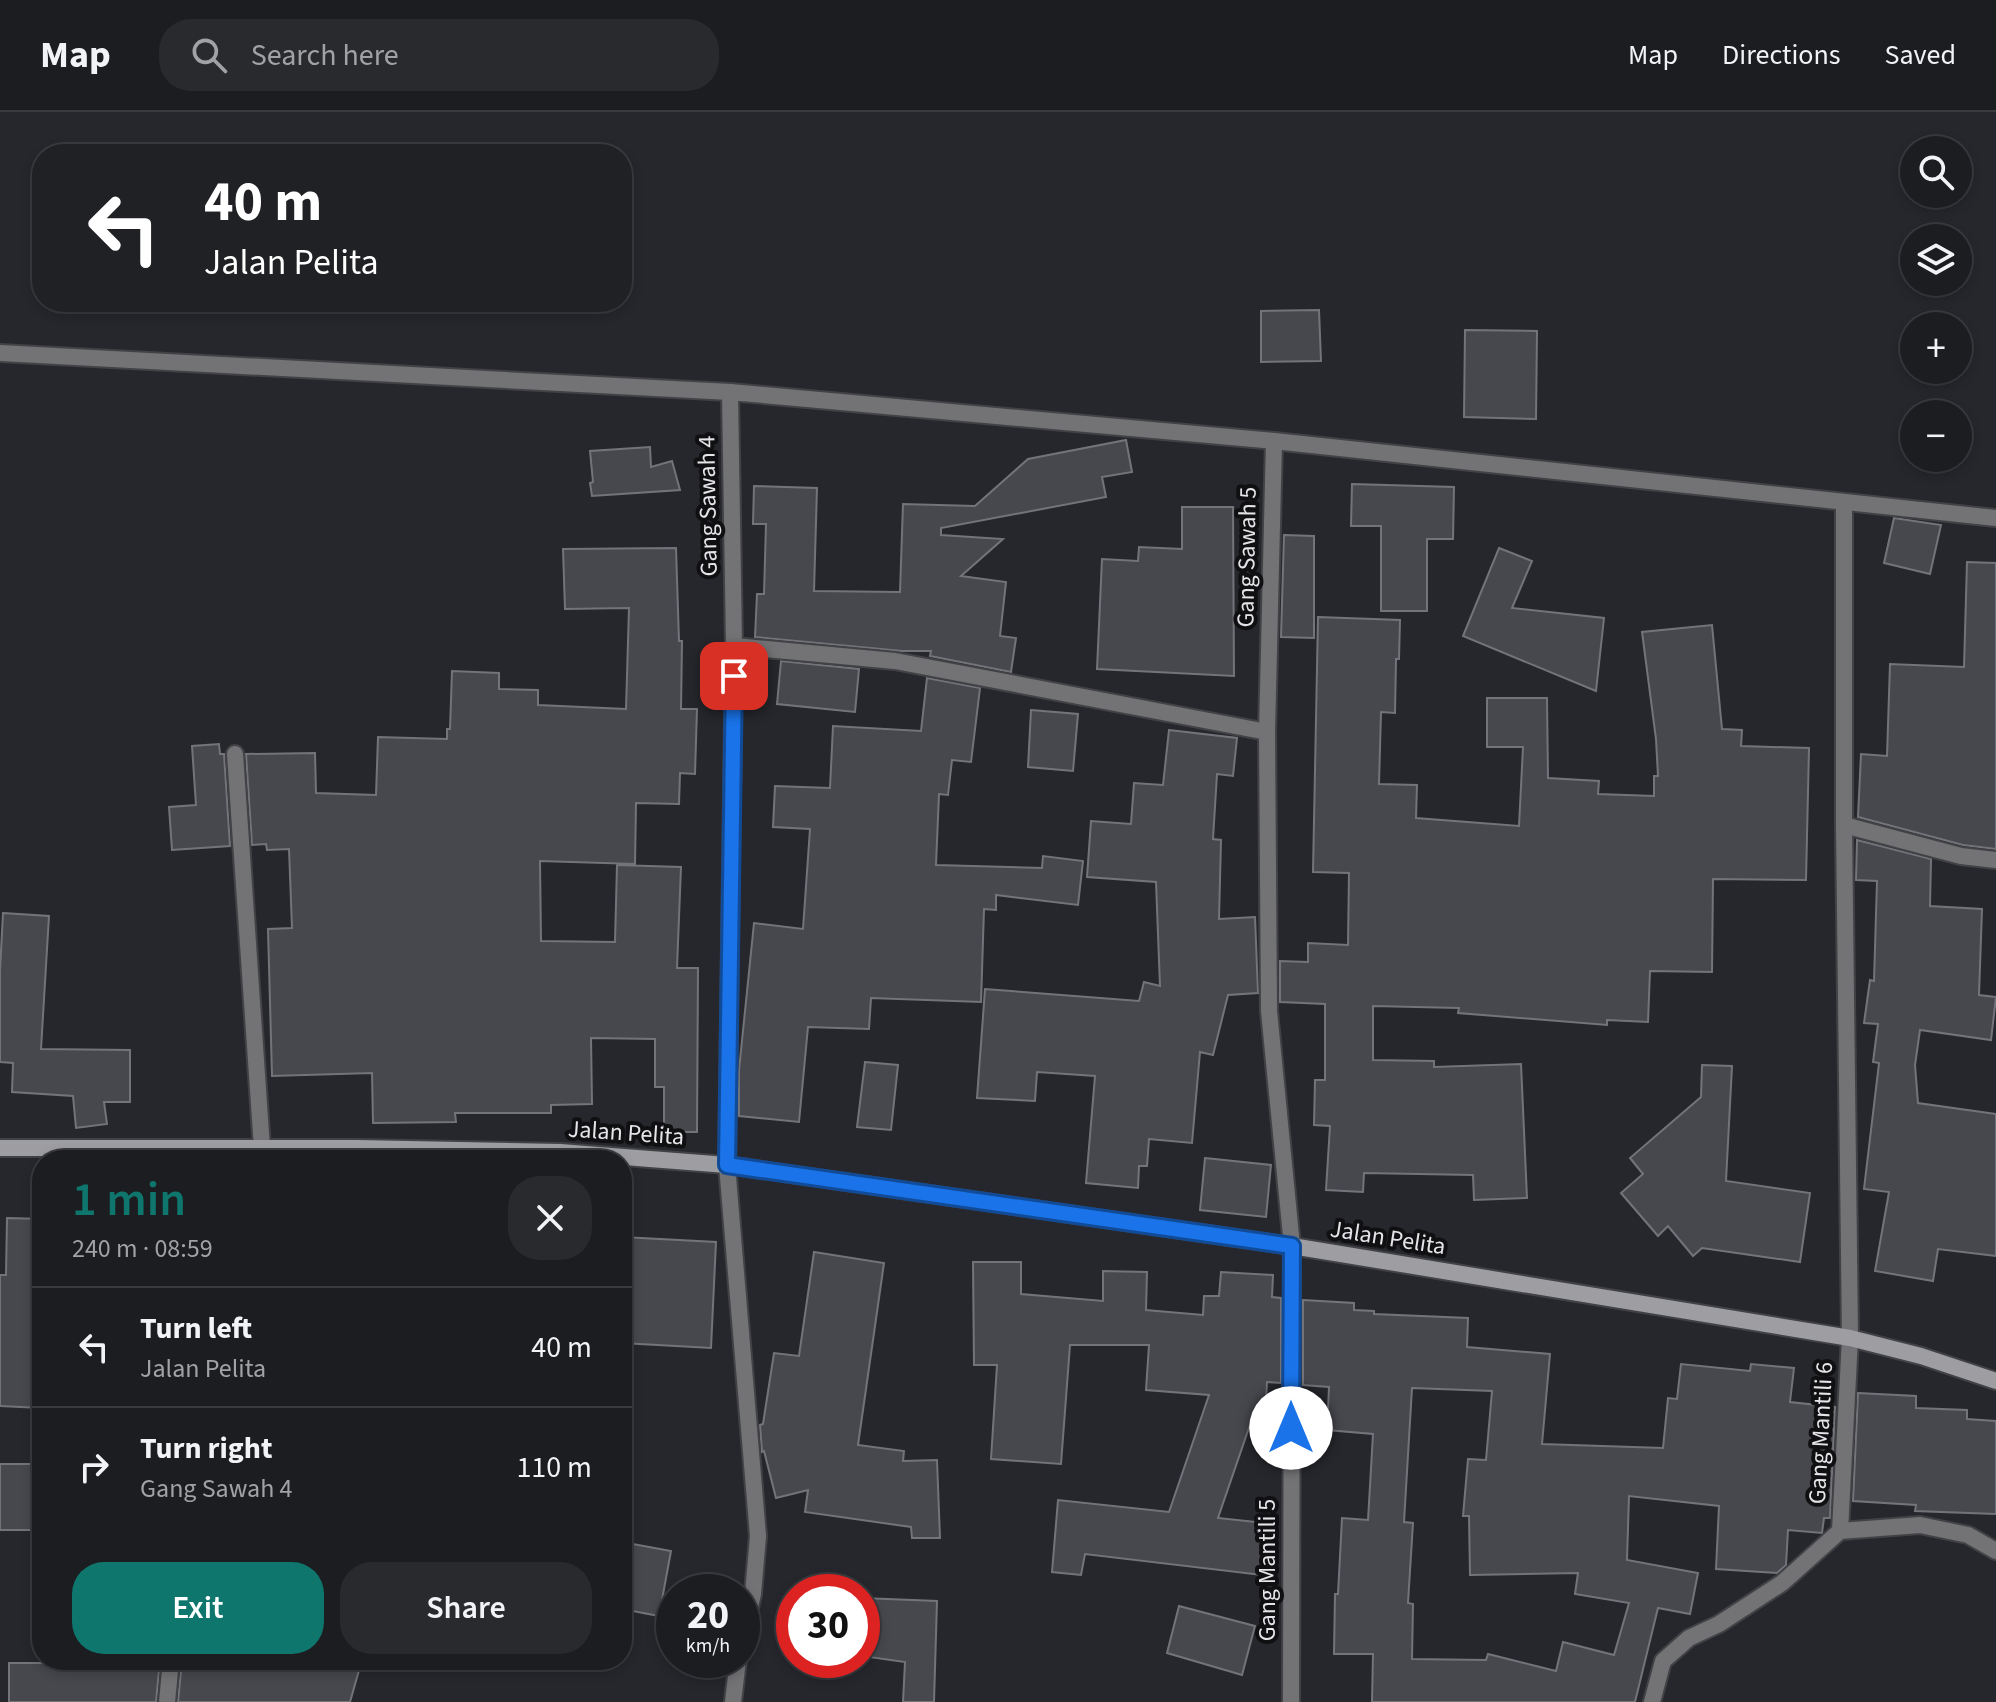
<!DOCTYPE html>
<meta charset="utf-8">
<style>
body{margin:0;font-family:"Source Sans 3",sans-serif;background:#292a2e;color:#f1f3f6;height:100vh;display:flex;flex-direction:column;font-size:30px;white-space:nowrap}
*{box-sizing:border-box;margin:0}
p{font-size:26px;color:#a0a2a5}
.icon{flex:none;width:44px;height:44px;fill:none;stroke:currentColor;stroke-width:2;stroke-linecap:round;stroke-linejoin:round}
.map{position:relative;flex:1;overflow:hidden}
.panel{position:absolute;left:32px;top:1038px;width:600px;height:520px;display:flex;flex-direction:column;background:#1c1d21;border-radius:32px;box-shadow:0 4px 12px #0003,0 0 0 2px #3a3b3f}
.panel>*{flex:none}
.guide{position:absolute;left:32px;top:32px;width:600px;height:168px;border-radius:32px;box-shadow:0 4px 12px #0003,0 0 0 2px #3a3b3f;background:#202124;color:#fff;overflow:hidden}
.controls{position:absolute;left:1900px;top:24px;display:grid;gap:16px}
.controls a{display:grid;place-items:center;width:72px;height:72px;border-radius:50%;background:#1c1d21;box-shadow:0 4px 12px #0003,0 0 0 2px #3a3b3f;font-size:40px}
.speed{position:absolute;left:656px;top:1462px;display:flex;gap:16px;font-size:40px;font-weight:700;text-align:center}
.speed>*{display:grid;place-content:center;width:104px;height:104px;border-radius:50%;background:#1c1d21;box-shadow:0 4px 12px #0003,0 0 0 2px #3a3b3f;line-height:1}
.speed small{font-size:20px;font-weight:400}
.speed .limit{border:12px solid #d22;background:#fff;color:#111}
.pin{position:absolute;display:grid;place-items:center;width:68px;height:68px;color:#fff;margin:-34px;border-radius:16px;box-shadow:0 4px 12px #0006}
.me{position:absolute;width:88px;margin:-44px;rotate:0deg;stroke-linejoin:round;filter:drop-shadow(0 0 6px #0008)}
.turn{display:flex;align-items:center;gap:28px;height:168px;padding:0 40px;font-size:36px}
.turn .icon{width:104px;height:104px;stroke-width:2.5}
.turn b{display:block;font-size:56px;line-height:68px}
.round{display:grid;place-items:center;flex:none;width:84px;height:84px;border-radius:32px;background:#292a2e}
.head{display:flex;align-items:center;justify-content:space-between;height:136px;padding:0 40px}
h1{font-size:48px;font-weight:600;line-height:60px;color:#0f766e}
.primary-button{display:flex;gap:16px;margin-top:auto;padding:16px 40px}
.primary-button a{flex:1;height:92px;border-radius:32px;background:#0f766e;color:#fff;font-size:32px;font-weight:600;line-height:92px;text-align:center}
.primary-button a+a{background:#292a2e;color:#f1f3f6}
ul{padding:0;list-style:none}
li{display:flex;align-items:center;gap:24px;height:120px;padding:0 40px;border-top:2px solid #3a3b3f}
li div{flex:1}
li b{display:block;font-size:30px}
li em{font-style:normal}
header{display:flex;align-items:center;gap:48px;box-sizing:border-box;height:112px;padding:0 40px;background:#1c1d21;border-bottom:2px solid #3a3b3f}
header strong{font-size:38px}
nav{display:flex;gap:44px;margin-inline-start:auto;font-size:28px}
.search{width:560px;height:72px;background:#292a2e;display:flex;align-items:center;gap:20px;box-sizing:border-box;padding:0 28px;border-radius:32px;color:#a0a2a5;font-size:30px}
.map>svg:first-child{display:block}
</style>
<header>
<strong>Map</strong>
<div class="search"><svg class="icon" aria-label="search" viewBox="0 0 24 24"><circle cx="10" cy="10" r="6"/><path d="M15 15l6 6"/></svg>Search here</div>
<nav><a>Map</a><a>Directions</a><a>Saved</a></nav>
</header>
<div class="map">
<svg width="1996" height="1590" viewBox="0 0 1996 1590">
<rect width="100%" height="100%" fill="#26272c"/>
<!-- building -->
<g fill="#47484e" stroke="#73747a" stroke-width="2" fill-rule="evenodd">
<polygon points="1319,198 1321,249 1261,250 1261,199"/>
<polygon points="1465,218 1537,219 1536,307 1464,305"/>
<polygon points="1126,328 1132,360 1102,365 1106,385 941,416 941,423 1003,427 961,464 1006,470 1000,524 1016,526 1011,560 930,544 931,539 902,539 755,525 757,482 764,482 766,412 753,412 754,374 817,376 814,479 900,480 903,392 975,394 1028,347"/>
<polygon points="650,335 651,355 672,349 680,378 592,384 590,371 593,370 590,339"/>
<polygon points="1352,372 1454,375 1453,427 1427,427 1427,499 1381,499 1381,414 1351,414"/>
<polygon points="1182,395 1233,395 1234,564 1097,557 1102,447 1138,449 1139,435 1182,437"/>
<polygon points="1894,406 1941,413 1930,462 1884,451"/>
<polygon points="1284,423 1314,424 1314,526 1281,525"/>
<polygon points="676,436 679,529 682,529 681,597 697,597 695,662 680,661 679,692 636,691 635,752 540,749 541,829 615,830 617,753 681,755 677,856 698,856 697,1020 664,1020 664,975 655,975 655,927 591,926 592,992 551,993 551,1001 455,1001 456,1010 373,1011 372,961 272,964 268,817 292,816 289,737 267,738 266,732 252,733 246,642 315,641 316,681 376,683 378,625 447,627 447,617 450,617 452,559 499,561 499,577 538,578 538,593 626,597 629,496 565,497 563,437"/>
<polygon points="1499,436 1532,449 1512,496 1604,506 1596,579 1463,524"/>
<polygon points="1967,450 1996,451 1996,737 1963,733 1858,705 1861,642 1887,644 1890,552 1964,555"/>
<polygon points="1318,505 1400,508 1399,547 1396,547 1395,601 1381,600 1379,672 1417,673 1416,706 1519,714 1523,635 1487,635 1487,586 1547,586 1548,666 1599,669 1598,682 1654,684 1654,664 1658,664 1656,627 1642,520 1712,513 1722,617 1742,618 1741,634 1809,636 1806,768 1713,767 1712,860 1650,859 1648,910 1607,908 1607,913 1458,901 1459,896 1373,894 1373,948 1434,949 1434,955 1521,952 1527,1086 1474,1088 1473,1063 1364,1061 1363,1080 1326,1078 1330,1014 1314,1013 1315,968 1325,968 1325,892 1280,890 1280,849 1308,850 1308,831 1348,833 1349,761 1313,760"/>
<polygon points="781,549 859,557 855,600 777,592"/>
<polygon points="927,566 980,576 971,650 952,648 948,683 939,682 936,753 1042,756 1043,744 1083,749 1078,793 996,783 996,798 984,797 981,890 871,886 869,917 808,915 799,1010 739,1004 739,958 754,811 803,817 810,717 773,715 775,674 830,676 833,614 921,619"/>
<polygon points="1031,598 1078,602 1073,659 1028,655"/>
<polygon points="1169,618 1237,626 1233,664 1217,662 1213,727 1221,728 1219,807 1255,805 1258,881 1228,883 1213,943 1200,940 1192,1031 1149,1027 1147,1054 1139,1054 1138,1076 1086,1071 1095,964 1037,960 1035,989 977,986 985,877 1139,889 1144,870 1160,874 1156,770 1087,765 1091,709 1131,712 1134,671 1163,673"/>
<polygon points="219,632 220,642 224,642 230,734 172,738 169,695 196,693 192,634"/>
<polygon points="1857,728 1931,747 1930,794 1982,797 1979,883 1996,885 1991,928 1920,918 1915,953 1918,991 1996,1002 1996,1144 1938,1137 1933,1169 1875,1159 1889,1080 1864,1077 1879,951 1873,950 1878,912 1864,911 1870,868 1874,869 1877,769 1856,768"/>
<polygon points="3,801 49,804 41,937 130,938 130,990 104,990 107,1012 76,1016 73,984 12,980 13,951 0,950 0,859"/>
<polygon points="865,950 898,953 891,1018 857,1015"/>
<polygon points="1702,953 1732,954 1726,1069 1810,1081 1800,1150 1702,1136 1693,1144 1668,1114 1658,1124 1621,1081 1643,1062 1630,1046 1701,985"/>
<polygon points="1205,1046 1271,1053 1266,1105 1200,1098"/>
<polygon points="7,1106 42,1107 42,1245 40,1296 0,1294 0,1163 6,1163"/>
<polygon points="622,1125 716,1130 711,1236 622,1231"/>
<polygon points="814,1140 884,1151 858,1333 904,1339 903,1349 937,1348 940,1426 912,1426 911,1415 805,1400 808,1378 776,1386 764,1339 762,1340 760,1313 763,1312 774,1241 799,1244"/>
<polygon points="973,1150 1021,1150 1021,1182 1103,1189 1103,1159 1147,1160 1146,1198 1203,1203 1204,1184 1219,1184 1221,1160 1273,1163 1272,1185 1281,1186 1281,1271 1267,1270 1265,1308 1252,1307 1218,1406 1275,1412 1270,1464 1085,1442 1081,1463 1052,1460 1058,1388 1169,1400 1209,1283 1146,1278 1149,1233 1070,1233 1061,1352 991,1347 997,1253 974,1253"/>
<path d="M1303 1188 1354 1191V1198L1374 1199V1202L1468 1206 1467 1235 1550 1242 1542 1332 1663 1336 1668 1286 1677 1287 1681 1252 1750 1259 1751 1252 1794 1256 1790 1290 1835 1295 1830 1406H1824L1822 1421 1788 1418 1786 1453 1777 1461 1716 1457 1719 1394 1629 1384 1627 1448 1698 1461 1690 1502 1658 1496 1635 1590H1372L1373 1542H1334L1335 1482H1338L1342 1406 1368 1408 1373 1322 1327 1318 1329 1275 1303 1273ZM1412 1276 1492 1279 1486 1348 1468 1347 1463 1404H1469L1470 1463 1578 1461 1575 1482 1629 1491 1614 1543 1563 1530 1556 1559 1488 1542 1486 1548 1412 1547 1413 1492 1408 1491 1413 1411 1404 1410Z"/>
<polygon points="1858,1281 1916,1284 1916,1296 1967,1298 1967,1307 1996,1309 1996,1402 1915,1399 1916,1393 1853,1389"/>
<rect x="0" y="1352" width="31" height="66"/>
<polygon points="622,1430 671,1439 659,1504 622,1497"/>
<polygon points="862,1486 937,1489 934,1590 903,1590 905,1550 862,1544"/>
<polygon points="1179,1494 1255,1514 1242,1563 1167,1541"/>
<polygon points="91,1548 160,1548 156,1590 9,1590 9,1551 91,1551"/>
<polygon points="182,1548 261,1548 261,1550 339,1548 360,1555 350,1590 178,1590"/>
</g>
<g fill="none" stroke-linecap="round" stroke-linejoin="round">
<!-- street casing -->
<g stroke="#414246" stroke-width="20">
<g id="street">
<polyline points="0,241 730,280"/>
<polyline points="734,534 895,549 1267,620"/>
<polyline points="235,642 262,1036"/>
<polyline points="1844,713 1961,744 1996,748"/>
<polyline points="1840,1419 1850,1226 1844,713 1844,391"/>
<polyline points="742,1531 753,1482 758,1424 727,1053 734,534 730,280 1274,329"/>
<polyline points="167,1590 171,1548"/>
<polyline points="733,1590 738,1548"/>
<polyline points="1291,1590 1292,1134 1269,899 1267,620 1274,329 1996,406"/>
<polyline points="1652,1590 1663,1549 1689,1526 1719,1512 1782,1471 1840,1419 1920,1413 1968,1423 1996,1439"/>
</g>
</g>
<!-- secondary casing -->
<g stroke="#414246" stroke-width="20">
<polyline id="secondary" points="0,1036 357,1036 560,1040 727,1053 1292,1134 1850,1226 1921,1244 1996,1269"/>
</g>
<!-- street -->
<use href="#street" stroke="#737376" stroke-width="16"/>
<!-- secondary -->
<use href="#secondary" stroke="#9e9ea2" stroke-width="16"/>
</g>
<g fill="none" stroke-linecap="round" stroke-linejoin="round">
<!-- route casing -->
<g stroke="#114b97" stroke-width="20">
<polyline id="route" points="734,564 727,1053 1292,1134 1291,1316"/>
</g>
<!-- route -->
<use href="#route" stroke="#1a73e8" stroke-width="14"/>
</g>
<g text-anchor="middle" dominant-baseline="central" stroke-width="8" stroke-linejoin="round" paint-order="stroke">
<!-- street labels -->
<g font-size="24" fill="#e5e5e9" stroke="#101012">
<text transform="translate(708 394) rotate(-91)">Gang Sawah 4</text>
<text transform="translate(1247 445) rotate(-89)">Gang Sawah 5</text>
<text transform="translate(626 1021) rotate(4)">Jalan Pelita</text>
<text transform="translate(1388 1126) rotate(9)">Jalan Pelita</text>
<text transform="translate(1821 1321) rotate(-87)">Gang Mantili 6</text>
<text transform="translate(1267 1458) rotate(-90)">Gang Mantili 5</text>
</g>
</g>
</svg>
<div class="controls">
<a><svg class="icon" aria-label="search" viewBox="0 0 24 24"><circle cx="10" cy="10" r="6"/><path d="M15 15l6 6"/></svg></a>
<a><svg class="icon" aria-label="layers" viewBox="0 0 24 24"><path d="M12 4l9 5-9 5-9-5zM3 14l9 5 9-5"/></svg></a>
<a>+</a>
<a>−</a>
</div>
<div class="speed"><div>20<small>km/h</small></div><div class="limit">30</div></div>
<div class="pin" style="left:734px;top:564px;background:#d93025"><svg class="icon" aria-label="arrive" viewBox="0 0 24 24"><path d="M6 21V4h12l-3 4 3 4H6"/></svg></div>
<svg class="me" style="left:1291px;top:1316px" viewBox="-20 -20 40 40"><circle r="19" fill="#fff"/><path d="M0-13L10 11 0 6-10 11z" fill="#1a73e8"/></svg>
<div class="guide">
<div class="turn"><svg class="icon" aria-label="left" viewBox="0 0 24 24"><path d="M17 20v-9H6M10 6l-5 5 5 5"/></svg><div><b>40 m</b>Jalan Pelita</div></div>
</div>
<section class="panel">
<div class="head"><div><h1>1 min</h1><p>240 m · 08:59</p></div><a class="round"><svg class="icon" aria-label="close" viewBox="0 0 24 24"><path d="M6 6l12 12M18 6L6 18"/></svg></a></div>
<ul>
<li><svg class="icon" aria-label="left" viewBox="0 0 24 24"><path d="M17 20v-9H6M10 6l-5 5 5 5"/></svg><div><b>Turn left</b><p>Jalan Pelita</p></div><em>40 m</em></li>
<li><svg class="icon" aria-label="right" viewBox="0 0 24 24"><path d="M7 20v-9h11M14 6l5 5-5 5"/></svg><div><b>Turn right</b><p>Gang Sawah 4</p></div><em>110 m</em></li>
</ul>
<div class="primary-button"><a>Exit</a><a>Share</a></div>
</section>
</div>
